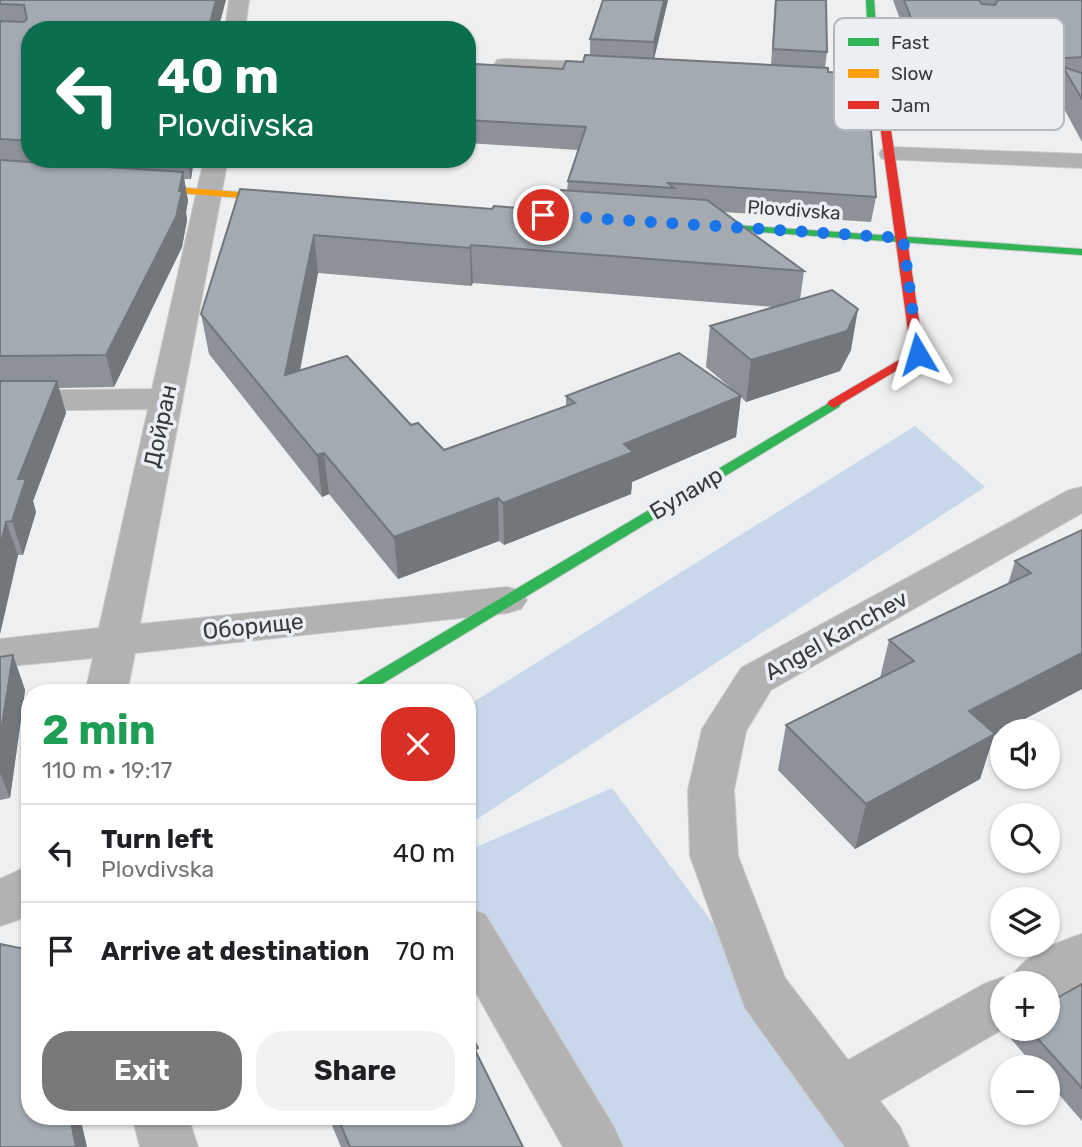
<!DOCTYPE html>
<meta charset="utf-8">
<style>
body{margin:0;font-family:Rubik,sans-serif;background:#f2f2f2;color:#202124;height:100vh;display:flex;flex-direction:column;font-size:26px;white-space:nowrap}
*{box-sizing:border-box;margin:0}
p{font-size:23px;color:#757577}
.icon{flex:none;width:38px;height:38px;fill:none;stroke:currentColor;stroke-width:2;stroke-linecap:round;stroke-linejoin:round}
.map{position:relative;flex:1;overflow:hidden}
.side{position:absolute;left:21px;top:684px;width:455px;height:441px;display:flex;flex-direction:column;background:#fff;border-radius:28px;box-shadow:0 2px 5px #0004}
.side>*{flex:none}
.banner{position:absolute;left:21px;top:21px;width:455px;height:147px;border-radius:28px;box-shadow:0 2px 5px #0004;background:#0b6e4f;color:#fff;overflow:hidden}
.tools{position:absolute;left:990px;top:719px;display:grid;gap:14px}
.tools a{display:grid;place-items:center;width:70px;height:70px;border-radius:50%;background:#fff;box-shadow:0 2px 5px #0004;font-size:35px}
.pin{position:absolute;display:grid;place-items:center;width:60px;height:60px;color:#fff;margin:-30px;border:4px solid #fff;border-radius:50%;box-shadow:0 2px 7px #0007}
.me{position:absolute;width:77px;margin:-38px;rotate:353deg;stroke-linejoin:round;filter:drop-shadow(0 0 5px #0008)}
.turn{display:flex;align-items:center;gap:24px;height:147px;padding:0 21px;font-size:32px}
.turn .icon{width:91px;height:91px;stroke-width:2.5}
.turn b{display:block;font-size:49px;line-height:60px}
.round{display:grid;place-items:center;flex:none;width:74px;height:74px;border-radius:28px;background:#f2f2f2}
.head{display:flex;align-items:center;justify-content:space-between;height:119px;padding:0 21px}
h1{font-size:42px;font-weight:700;line-height:52px;color:#1e9e55}
.primary-button{display:flex;gap:14px;margin-top:auto;padding:14px 21px}
.primary-button a{flex:1;height:80px;border-radius:28px;background:#77797b;color:#fff;font-size:28px;font-weight:700;line-height:80px;text-align:center}
.primary-button a+a{background:#f2f2f2;color:#202124}
ul{padding:0;list-style:none}
li{display:flex;align-items:center;gap:21px;height:98px;padding:0 21px;border-top:2px solid #e0e0e0}
li div{flex:1}
li b{display:block;font-size:26px}
li em{font-style:normal}
.map>svg:first-child{display:block}
</style>
<div class="map">
<svg width="1082" height="1147" viewBox="0 0 1082 1147">
<rect width="100%" height="100%" fill="#edeff1"/>
<!-- green -->
<g fill="#c8d8ea">
<polygon points="915,426 985,487 471,823 467,817 467,706"/>
<polygon points="612,788 880,1147 594,1147 467,929 467,851"/>
</g>
<g fill="none" stroke-linecap="round" stroke-linejoin="round">
<!-- street casing -->
<g stroke="#cacbcc" stroke-width="2">
<g id="street">
<polygon points="229,0 249,0 245,30 225,30"/>
<polygon points="505,59 615,63 623,65 626,70 623,75 615,77 497,70 494,65 497,60"/>
<polygon points="891,147 1082,154 1082,168 882,159 879,154 882,149"/>
<polygon points="204,159 228,159 140,624 507,587 521,591 527,600 521,609 507,613 135,653 127,693 85,693 93,658 0,667 0,639 99,628 148,409 0,411 0,391 152,389"/>
<path d="M1082 487V513L771 690 746 731 734 790 738 856 785 978 848 1060 984 984 1003 977 1010 980C1021 956 1058 942 1082 934V983L1048 1002V984H1003V1029L880 1101 900 1127 909 1147H845L745 1008 690 856 688 790 702 729 741 668 1069 490Z"/>
<polygon points="30,865 30,911 18,920 0,926 0,879"/>
<polygon points="467,908 485,914 614,1127 623,1147 563,1147 467,977"/>
<polygon points="132,1116 188,1116 198,1147 140,1147"/>
</g>
</g>
<!-- fast casing -->
<g stroke="#cacbcc" stroke-width="2">
<g id="fast">
<polygon points="866,0 874,0 880,77 884,84 887,103 882,106 877,103 874,84 870,77"/>
<polygon points="693,222 1082,249 1082,255 689,227 687,225"/>
<polygon points="834,400 841,404 839,407 367,693 345,693 348,689"/>
</g>
</g>
<!-- slow casing -->
<g stroke="#cacbcc" stroke-width="2">
<polygon id="slow" points="134,184 291,196 296,199 291,202 130,189 129,187"/>
</g>
<!-- jam casing -->
<g stroke="#cacbcc" stroke-width="2">
<polygon id="jam" points="882,100 887,103 924,354 834,408 827,404 829,401 911,353 877,103"/>
</g>
<!-- street -->
<use href="#street" fill="#b2b2b3" fill-rule="evenodd"/>
<!-- fast -->
<use href="#fast" fill="#30b455" fill-rule="evenodd"/>
<!-- slow -->
<use href="#slow" fill="#ff9f0a" fill-rule="evenodd"/>
<!-- jam -->
<use href="#jam" fill="#e5322d" fill-rule="evenodd"/>
</g>
<!-- wall -->
<g fill="#8c9298" fill-rule="evenodd">
<polygon points="0,0 226,0 30,30 30,159 194,159 191,179 184,179 188,201 186,212 187,220 182,247 114,387 59,388 66,413 33,501 36,512 23,555 18,555 0,634"/>
<path d="M603 0H668L654 59 771 65 775 0H826L827 52 825 68 828 72 876 197 871 222 724 212 804 271 800 300 851 350 840 371 746 402 741 397 736 437 632 482 631 494 504 545 499 541 398 579 329 494 322 497 209 354 201 314 240 189 492 209 553 211 567 191 568 181 578 150 467 143V78L563 69 583 62 590 56V39ZM318 273 471 286 473 283 774 307 710 326 706 367 732 389 566 396V407L444 450 411 425 300 371Z"/>
<polygon points="893,0 1082,0 1082,142 1056,94 1060,81 1030,82 1020,73 998,74 983,60 914,58"/>
<polygon points="1082,530 1082,689 994,735 980,779 855,849 778,770 786,725 880,678 889,640 1008,584 1015,561"/>
<polygon points="13,655 25,690 10,798 0,800 0,657"/>
<polygon points="1082,984 1082,1121 1048,1082 1048,1068 1036,1068 1011,1039 1016,1029 1048,1029"/>
<polygon points="478,1057 523,1147 341,1147 328,1116 467,1116"/>
</g>
<!-- shaded-wall -->
<g fill="#72777c">
<polygon points="216,0 226,0 218,30 208,30"/>
<polygon points="664,0 668,0 653,63 654,42"/>
<polygon points="187,159 194,159 191,179"/>
<polygon points="183,172 188,201 186,212 187,220 182,247 114,387 106,355 179,191"/>
<polygon points="314,235 318,273 291,416 285,375"/>
<polygon points="471,245 473,283 471,286 470,248"/>
<polygon points="858,309 851,350 840,371 746,402 751,360"/>
<polygon points="57,381 66,413 33,501 36,512 23,555 12,521 18,479"/>
<polygon points="741,396 736,437 632,482 631,494 504,545 503,503 624,444"/>
<polygon points="324,453 329,494 322,497 317,455"/>
<polygon points="498,498 499,541 398,579 394,537"/>
<polygon points="6,522 18,555 0,634 0,548"/>
<polygon points="1082,653 1082,689 994,735 980,779 855,849 866,804 969,711"/>
<polygon points="13,655 25,690 10,798 0,773 0,738"/>
<polygon points="70,1116 80,1116 87,1147 76,1147"/>
</g>
<!-- building -->
<g fill="#a3aab1" stroke="#72777c" stroke-width="2">
<polygon points="0,0 216,0 208,30 30,30 30,141 0,139 0,21 24,22 27,19 24,5 0,4"/>
<polygon points="603,0 664,0 654,42 590,39"/>
<polygon points="776,0 826,0 827,52 773,49"/>
<polygon points="904,0 979,0 982,4 995,5 998,0 1082,0 1082,57 1036,60 1026,51 1003,52 988,38 918,36"/>
<polygon points="585,55 828,68 828,72 863,73 868,90 876,197 668,183 674,188 568,181 586,127 467,120 467,78 475,64 563,69 566,61 583,62"/>
<polygon points="1063,67 1082,73 1082,99"/>
<polygon points="0,160 183,172 179,191 182,191 176,217 106,355 0,356"/>
<polygon points="240,189 492,209 494,206 553,211 561,190 707,200 804,271 471,245 470,248 314,235 285,375 347,356 411,425 418,423 444,450 575,403 566,396 679,353 741,396 624,444 633,452 503,503 498,498 394,537 324,453 317,455 201,314"/>
<polygon points="832,290 858,309 847,331 751,360 710,326"/>
<polygon points="0,381 57,381 18,479 26,479 12,521 6,522 0,548"/>
<polygon points="1082,530 1082,653 969,711 995,734 866,804 786,725 914,661 889,640 1031,573 1015,561"/>
<polygon points="13,655 0,738 0,657"/>
<polygon points="0,944 30,950 30,1116 70,1116 76,1147 0,1147"/>
<polygon points="1082,984 1082,1088 1029,1029 1048,1029 1048,1003"/>
<polygon points="467,1028 478,1048 475,1050 523,1147 350,1147 337,1116 467,1116"/>
</g>
<g fill="none" stroke-linecap="round" stroke-linejoin="round">
<!-- route -->
<polyline stroke="#1a73e8" stroke-width="12" stroke-dasharray="0 21.6" points="543,215 903,238 918,354"/>
</g>
<g text-anchor="middle" dominant-baseline="central" stroke-width="7" stroke-linejoin="round" paint-order="stroke">
<!-- far-street labels -->
<g font-size="19" fill="#383a3c" stroke="#ebeff3">
<text transform="translate(794 210) rotate(4)">Plovdivska</text>
</g>
<!-- street labels -->
<g font-size="23" fill="#383a3c" stroke="#ebeff3">
<text transform="translate(160 426) rotate(-78)">Дойран</text>
<text transform="translate(686 493) rotate(-31)">Булаир</text>
<text transform="translate(253 626) rotate(-6)">Оборище</text>
<text transform="translate(836 635) rotate(-29)">Angel Kanchev</text>
</g>
</g>
<!-- legend -->
<rect x="834" y="18" width="230" height="112" rx="10" fill="#ebeff3" stroke="#b5b9bc" stroke-width="2"/>
<rect x="848" y="38" width="31" height="8" fill="#30b455"/>
<rect x="848" y="69" width="31" height="9" fill="#ff9f0a"/>
<rect x="848" y="101" width="31" height="8" fill="#e5322d"/>
<g font-size="19" fill="#383a3c">
<text x="891" y="49">Fast</text>
<text x="891" y="80">Slow</text>
<text x="891" y="112">Jam</text>
</g>
</svg>
<div class="tools">
<a><svg class="icon" aria-label="sound" viewBox="0 0 24 24"><path d="M4 9h4l5-4v14l-5-4H4zM17 9q2 3 0 6"/></svg></a>
<a><svg class="icon" aria-label="search" viewBox="0 0 24 24"><circle cx="10" cy="10" r="6"/><path d="M15 15l6 6"/></svg></a>
<a><svg class="icon" aria-label="layers" viewBox="0 0 24 24"><path d="M12 4l9 5-9 5-9-5zM3 14l9 5 9-5"/></svg></a>
<a>+</a>
<a>−</a>
</div>
<div class="pin" style="left:543px;top:215px;background:#d93025"><svg class="icon" aria-label="arrive" viewBox="0 0 24 24"><path d="M6 21V4h12l-3 4 3 4H6"/></svg></div>
<svg class="me" style="left:918px;top:354px" viewBox="-20 -20 40 40"><path d="M0-17L14 15 0 8-14 15z" fill="#1a73e8" stroke="#fff" stroke-width="4"/></svg>
<div class="banner">
<div class="turn"><svg class="icon" aria-label="left" viewBox="0 0 24 24"><path d="M17 20v-9H6M10 6l-5 5 5 5"/></svg><div><b>40 m</b>Plovdivska</div></div>
</div>
<section class="side">
<div class="head"><div><h1>2 min</h1><p>110 m · 19:17</p></div><a class="round" style="background:#d93025;color:#fff"><svg class="icon" aria-label="close" viewBox="0 0 24 24"><path d="M6 6l12 12M18 6L6 18"/></svg></a></div>
<ul>
<li><svg class="icon" aria-label="left" viewBox="0 0 24 24"><path d="M17 20v-9H6M10 6l-5 5 5 5"/></svg><div><b>Turn left</b><p>Plovdivska</p></div><em>40 m</em></li>
<li><svg class="icon" aria-label="arrive" viewBox="0 0 24 24"><path d="M6 21V4h12l-3 4 3 4H6"/></svg><div><b>Arrive at destination</b></div><em>70 m</em></li>
</ul>
<div class="primary-button"><a>Exit</a><a>Share</a></div>
</section>
</div>
